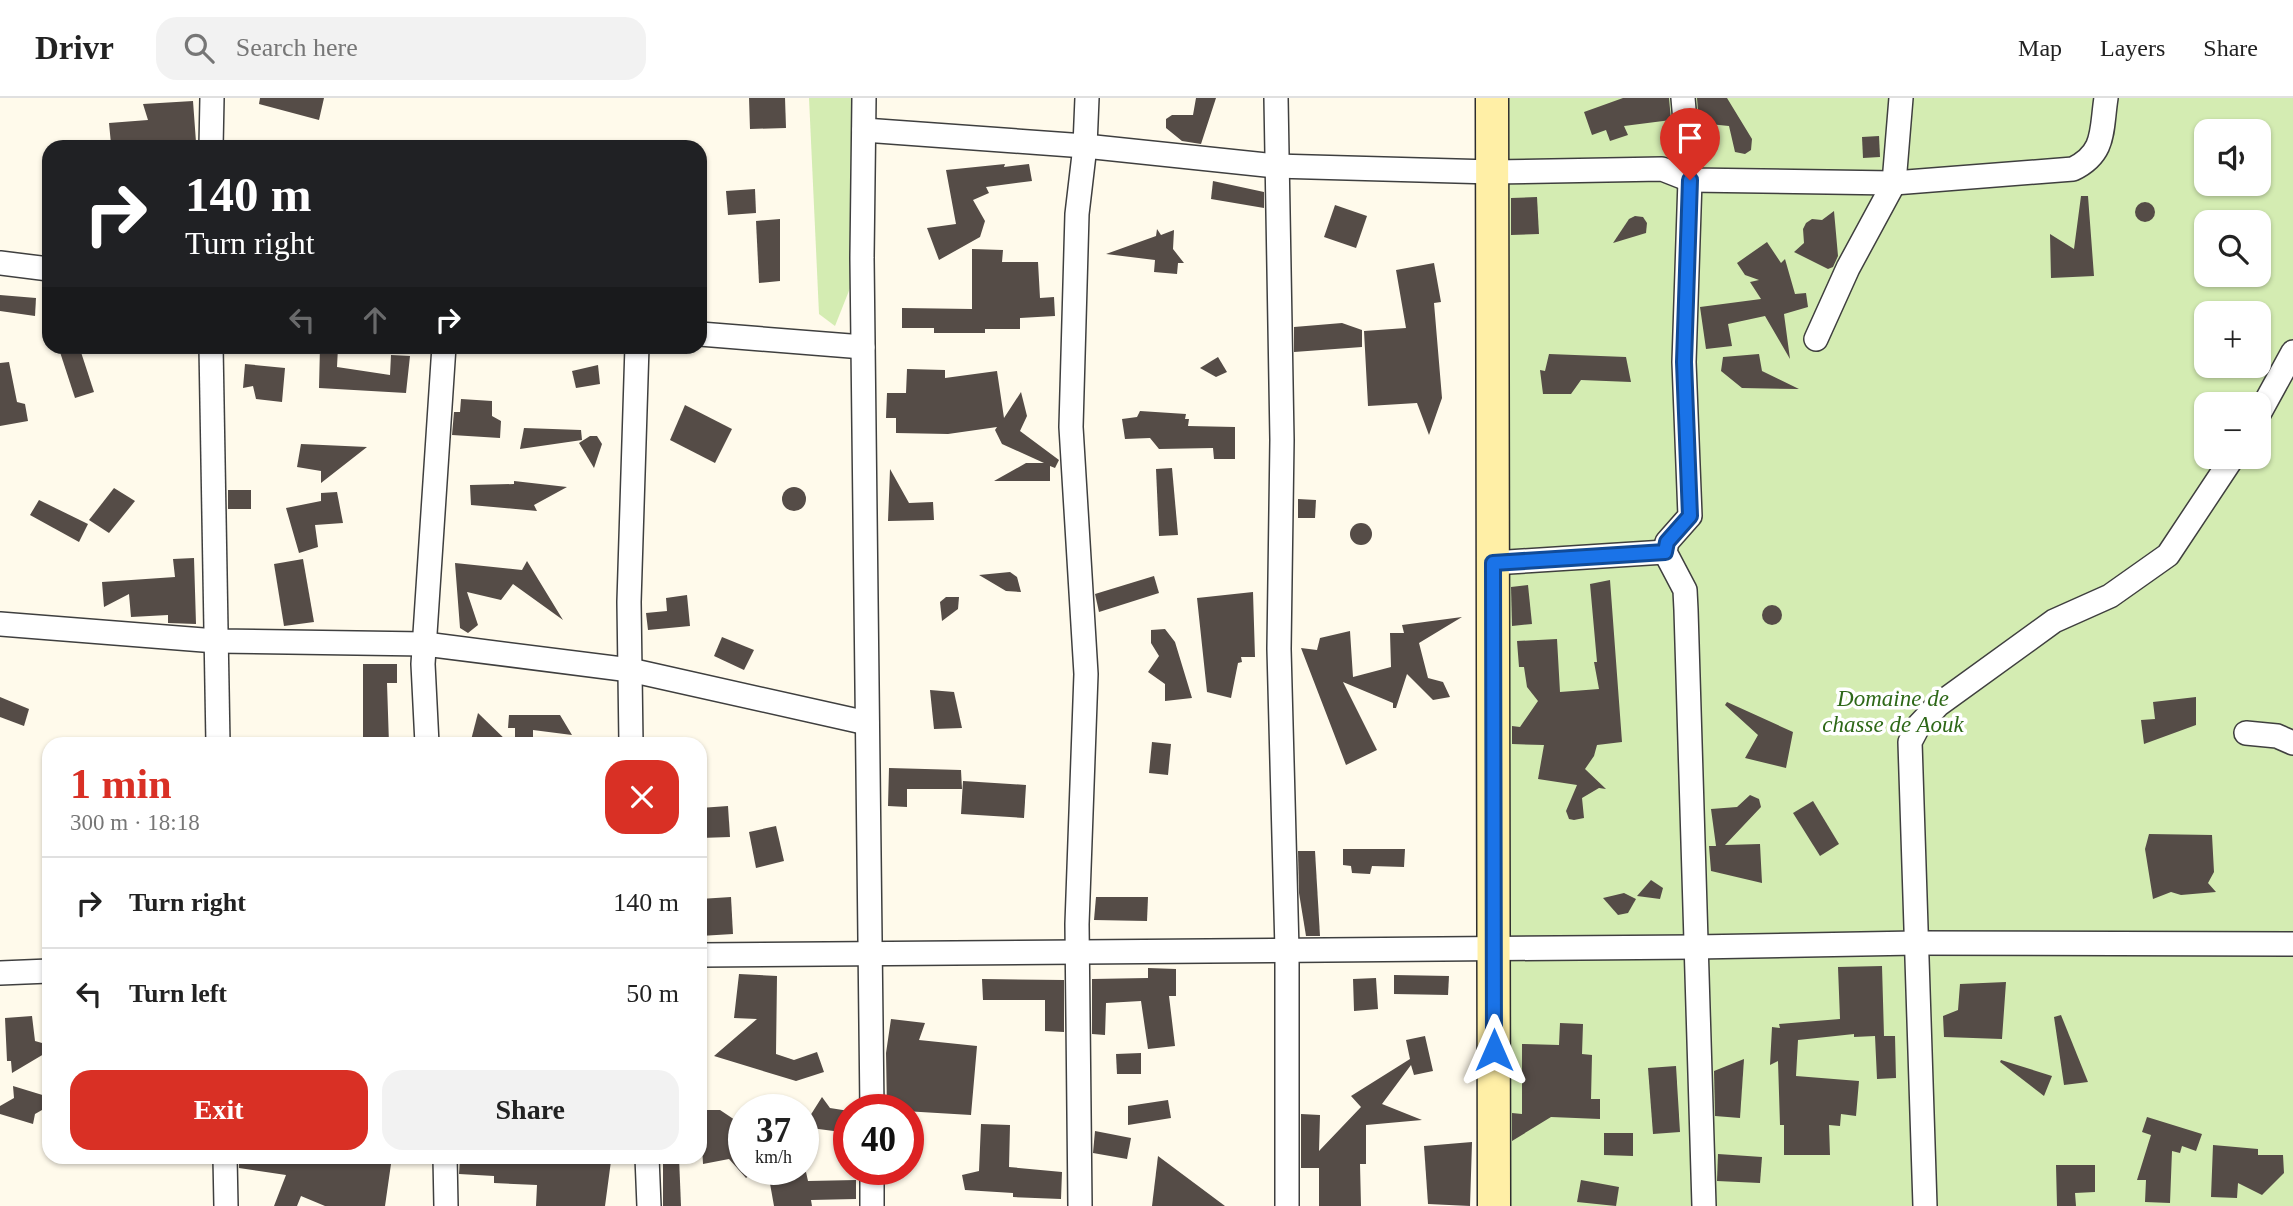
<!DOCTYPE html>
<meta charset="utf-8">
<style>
body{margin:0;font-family:"Times New Roman",serif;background:#f2f2f2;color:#222;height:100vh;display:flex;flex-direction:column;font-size:26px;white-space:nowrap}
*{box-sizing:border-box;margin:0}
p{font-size:23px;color:#767676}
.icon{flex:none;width:38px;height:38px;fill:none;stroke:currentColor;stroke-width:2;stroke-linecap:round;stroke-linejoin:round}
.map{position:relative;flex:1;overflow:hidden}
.panel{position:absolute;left:42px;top:639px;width:665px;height:427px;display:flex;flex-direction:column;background:#fff;border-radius:21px;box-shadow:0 2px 5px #0004}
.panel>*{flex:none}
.banner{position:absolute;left:42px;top:42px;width:665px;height:214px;border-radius:21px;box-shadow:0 2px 5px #0004;background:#202124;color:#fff;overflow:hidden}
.tools{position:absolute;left:2194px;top:21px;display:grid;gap:14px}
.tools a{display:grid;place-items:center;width:77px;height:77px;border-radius:14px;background:#fff;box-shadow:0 2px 5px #0004;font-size:35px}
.speed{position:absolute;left:728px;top:996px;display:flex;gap:14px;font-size:35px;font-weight:700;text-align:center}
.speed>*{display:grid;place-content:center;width:91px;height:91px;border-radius:50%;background:#fff;box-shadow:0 2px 5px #0004;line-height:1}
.speed small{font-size:18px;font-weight:400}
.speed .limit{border:10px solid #d22;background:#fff;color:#111}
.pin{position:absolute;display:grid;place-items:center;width:60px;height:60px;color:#fff;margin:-72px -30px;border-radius:50% 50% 50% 0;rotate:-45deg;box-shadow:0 0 7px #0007}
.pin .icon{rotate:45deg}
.me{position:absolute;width:77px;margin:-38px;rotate:0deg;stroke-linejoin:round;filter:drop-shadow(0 0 5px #0008)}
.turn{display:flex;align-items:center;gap:24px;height:147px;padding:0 28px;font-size:32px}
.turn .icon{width:91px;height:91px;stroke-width:2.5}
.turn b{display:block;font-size:49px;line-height:60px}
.lanes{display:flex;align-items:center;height:66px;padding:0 28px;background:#0003;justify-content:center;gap:35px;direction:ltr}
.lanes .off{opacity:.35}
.round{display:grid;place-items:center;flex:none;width:74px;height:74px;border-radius:21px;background:#f2f2f2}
.head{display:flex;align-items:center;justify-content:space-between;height:119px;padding:0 28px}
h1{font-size:42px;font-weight:600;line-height:52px;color:#d93025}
.action{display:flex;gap:14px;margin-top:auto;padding:14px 28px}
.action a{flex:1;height:80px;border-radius:21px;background:#d93025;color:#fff;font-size:28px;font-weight:600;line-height:80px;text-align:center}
.action a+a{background:#f2f2f2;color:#222}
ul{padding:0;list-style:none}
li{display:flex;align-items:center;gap:21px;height:91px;padding:0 28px;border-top:2px solid #e0e0e0}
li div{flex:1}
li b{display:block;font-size:26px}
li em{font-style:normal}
header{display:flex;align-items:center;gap:42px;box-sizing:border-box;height:98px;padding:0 35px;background:#fff;border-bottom:2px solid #e0e0e0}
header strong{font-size:33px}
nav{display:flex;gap:38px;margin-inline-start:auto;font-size:24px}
.search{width:490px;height:63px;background:#f2f2f2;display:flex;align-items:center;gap:18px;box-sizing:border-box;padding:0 24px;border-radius:21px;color:#767676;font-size:26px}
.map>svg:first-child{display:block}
</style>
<header>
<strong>Drivr</strong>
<div class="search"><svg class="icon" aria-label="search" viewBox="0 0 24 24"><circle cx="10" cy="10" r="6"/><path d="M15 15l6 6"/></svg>Search here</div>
<nav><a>Map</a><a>Layers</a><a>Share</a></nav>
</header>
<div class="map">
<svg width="2293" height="1108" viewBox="0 0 2293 1108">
<rect width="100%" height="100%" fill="#fffaeb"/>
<!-- green -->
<g fill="#d4ecb2" fill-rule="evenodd">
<polygon points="809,0 855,0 862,160 835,228 819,216"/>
<path d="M1491 0H2293V1108H1494ZM2207 33H2259V86H2207ZM2207 124H2259V177H2207ZM2207 215H2259V268H2207ZM2207 306H2259V359H2207Z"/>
</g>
<!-- building -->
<g fill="#554c47">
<polygon points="260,0 324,0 319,22 259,6"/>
<polygon points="749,0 785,0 786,30 750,31"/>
<polygon points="1196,0 1216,0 1201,46 1182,43 1166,30 1166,21 1172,17 1193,17"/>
<polygon points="1623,0 1669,0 1671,22 1624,28 1628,37 1610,43 1606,32 1592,37 1584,14"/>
<polygon points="1697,0 1727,0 1752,41 1751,52 1745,56 1735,54 1729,28 1699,25"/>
<polygon points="193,3 196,44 111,46 109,25 148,22 143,6"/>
<polygon points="1879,38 1880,59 1863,60 1862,39"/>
<polygon points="1005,66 1004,69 1029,66 1032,83 986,89 989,95 973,102 985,123 980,139 939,162 927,130 956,126 946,72"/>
<polygon points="1213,83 1264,94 1264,110 1211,101"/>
<polygon points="755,91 756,115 728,117 726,93"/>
<polygon points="2081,98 2088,98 2094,178 2051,180 2050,136 2074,151"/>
<polygon points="1537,99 1539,136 1511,137 1511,100"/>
<circle cx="2145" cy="114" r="10"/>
<polygon points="1335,107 1367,118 1356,150 1324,139"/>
<polygon points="1834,113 1838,158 1833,169 1828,171 1794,154 1804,145 1803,131 1806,125 1812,121 1822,122"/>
<polygon points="1635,118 1643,119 1647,125 1646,135 1613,145 1629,121"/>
<polygon points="780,121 780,183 759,185 756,123"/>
<polygon points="1157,131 1161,137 1174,132 1173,151 1184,165 1178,165 1177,176 1154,174 1155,162 1106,156 1156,138"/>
<polygon points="1767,144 1781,165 1785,161 1795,196 1806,195 1808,209 1784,216 1790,261 1765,218 1728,226 1732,248 1706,251 1700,209 1761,201 1750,184 1759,182 1745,177 1737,165"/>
<polygon points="972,151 1003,152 1002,164 1038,164 1040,200 1054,199 1055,218 1020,220 1020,231 985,231 985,235 934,235 934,230 902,230 902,210 972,211"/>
<polygon points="1434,165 1441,204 1434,205 1442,300 1429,337 1417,305 1368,308 1364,233 1406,230 1396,172"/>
<polygon points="0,197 36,200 35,218 0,213"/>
<polygon points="1342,225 1362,232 1362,249 1294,254 1294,229"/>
<polygon points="58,248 79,248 94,294 75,300"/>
<polygon points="320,248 338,249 337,269 390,277 391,257 410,258 406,295 319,290"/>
<polygon points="1549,256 1626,259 1631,284 1581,282 1571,296 1543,296 1540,272 1545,273"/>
<polygon points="1759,256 1762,273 1799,291 1742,290 1721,273 1723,259"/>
<polygon points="1218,259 1227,274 1216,279 1200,270"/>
<polygon points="9,264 17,304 25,306 28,323 0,328 0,265"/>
<polygon points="245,266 285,270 282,304 256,301 253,288 243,290"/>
<polygon points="598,267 600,286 576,290 572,273"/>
<polygon points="907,271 945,272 945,280 997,273 1004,320 1021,294 1027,318 1020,333 1059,362 1055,370 1050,368 1050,383 994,383 1026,365 1044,365 1002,346 995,332 997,329 948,336 896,335 896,320 886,320 887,295 906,295"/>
<polygon points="461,301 492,303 492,318 501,323 500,340 452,337 454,314 460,314"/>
<polygon points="685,307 732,331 715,365 670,342"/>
<polygon points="1140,313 1186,316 1185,321 1189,321 1188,328 1235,329 1235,361 1214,361 1213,350 1159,351 1150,340 1125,341 1122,321 1137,319"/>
<polygon points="524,330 581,332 582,342 520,351"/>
<polygon points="590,338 597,338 602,346 594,370 579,345"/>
<polygon points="301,346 367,349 321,385 321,373 297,369"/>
<polygon points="1172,370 1178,437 1159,438 1156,371"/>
<polygon points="890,371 909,405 933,404 934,422 888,423"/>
<polygon points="514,383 567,389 534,407 537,413 471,407 470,387 514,386"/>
<circle cx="794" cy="401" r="12"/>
<polygon points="114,390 135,403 109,435 89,422"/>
<rect x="228" y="392" width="23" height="19"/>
<polygon points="337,394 343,425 315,427 318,449 299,455 286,410 321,403 321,395"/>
<polygon points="1298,401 1316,402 1315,420 1298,420"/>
<polygon points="39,402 88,426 79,444 30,417"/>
<circle cx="1361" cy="436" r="11"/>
<polygon points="194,460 196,526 168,525 168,517 131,519 129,496 104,509 102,484 175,479 173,461"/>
<polygon points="303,461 314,524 284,528 274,466"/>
<polygon points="527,463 563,522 513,486 501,502 467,494 478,527 468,535 460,530 455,465 522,472"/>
<polygon points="1010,474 1017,479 1021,494 1006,493 979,477"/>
<polygon points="1154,478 1159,495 1099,514 1095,496"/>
<polygon points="1610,482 1622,644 1597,647 1594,658 1585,671 1606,691 1599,690 1582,700 1584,720 1574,722 1569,721 1566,713 1577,687 1538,681 1544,647 1512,646 1512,628 1520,629 1538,603 1527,589 1524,569 1519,569 1517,543 1557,541 1560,594 1599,591 1594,564 1597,564 1590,486"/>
<polygon points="1528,487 1532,526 1512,528 1511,489"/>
<polygon points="1253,494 1255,559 1241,559 1242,564 1238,565 1231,600 1207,594 1197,500"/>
<polygon points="687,497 690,528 648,532 646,515 667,513 666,500"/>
<polygon points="946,499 959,499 958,511 942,523 940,504"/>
<circle cx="1772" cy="517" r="10"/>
<polygon points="1462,519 1419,545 1428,580 1443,584 1450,599 1433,602 1407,576 1396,610 1393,610 1393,605 1343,584 1377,652 1346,667 1301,550 1317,552 1320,540 1350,533 1353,579 1391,569 1390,535 1404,535 1402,527"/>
<polygon points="1165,531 1175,544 1192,600 1165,603 1165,586 1148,574 1159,558 1151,545 1151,532"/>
<polygon points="722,539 754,552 744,572 714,558"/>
<polygon points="363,566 397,566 397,585 387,585 389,646 363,646"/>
<polygon points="930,592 954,594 962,630 934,631"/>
<polygon points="0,599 29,611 24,628 0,619"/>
<polygon points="2196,599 2196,627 2144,646 2141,622 2155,621 2153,604"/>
<polygon points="1727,604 1793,634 1786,670 1745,660 1758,637 1725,607"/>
<polygon points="478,615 510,646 470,646"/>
<polygon points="509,617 560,617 572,637 533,632 533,646 515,646 515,630 508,630"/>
<polygon points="1152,644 1171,646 1168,677 1149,675"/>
<polygon points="889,670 961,672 962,691 907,691 907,709 888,708"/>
<polygon points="963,683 1026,687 1024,720 961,716"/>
<polygon points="1750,697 1759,701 1761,709 1725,747 1760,746 1762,785 1711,773 1709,748 1716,748 1711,711 1737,709"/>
<polygon points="1813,703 1839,746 1820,758 1793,715"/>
<polygon points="728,708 730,739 700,740 700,710"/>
<polygon points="776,728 784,763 756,770 749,734"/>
<polygon points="2149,736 2212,737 2214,774 2208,785 2216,794 2181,797 2171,794 2153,801 2145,751"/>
<polygon points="1343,751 1405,751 1404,769 1372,768 1370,776 1352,775 1351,768 1343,767"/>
<polygon points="1298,753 1315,753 1320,838 1306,838 1299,795"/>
<polygon points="1651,782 1663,790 1660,801 1637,798"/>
<polygon points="1624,795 1636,801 1628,815 1618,817 1603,800"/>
<polygon points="731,799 733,836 700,838 700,801"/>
<polygon points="1096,799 1148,799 1147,823 1094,822"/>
<polygon points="1882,868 1884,938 1895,938 1896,980 1877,981 1875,938 1854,939 1854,936 1798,942 1796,978 1859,983 1856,1018 1841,1016 1840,1028 1829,1027 1830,1057 1784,1057 1784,1027 1780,1027 1778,963 1770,967 1772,929 1780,930 1779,926 1840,921 1838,869"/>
<polygon points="1148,870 1176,871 1176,898 1169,898 1175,948 1148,951 1141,903 1106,905 1105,937 1092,936 1092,881 1148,880"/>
<polygon points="739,876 777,878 776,956 794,962 817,954 824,974 796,983 714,958 757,921 734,920"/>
<polygon points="1394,877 1449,878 1448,897 1394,896"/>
<polygon points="1376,880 1378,911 1354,913 1353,881"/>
<polygon points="982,881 1064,882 1064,934 1045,933 1045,902 983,902"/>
<polygon points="2006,884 2002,941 1944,939 1943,918 1958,912 1960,886"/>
<polygon points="2061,917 2088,984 2064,987 2054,919"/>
<polygon points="32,918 35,943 49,947 49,953 12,975 11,963 7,963 5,920"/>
<polygon points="891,921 925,925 919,942 977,948 971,1017 887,1012 886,955"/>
<polygon points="1560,925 1583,926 1582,956 1592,957 1591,1001 1600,1001 1600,1021 1551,1019 1512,1043 1512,1015 1522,1016 1522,946 1559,947"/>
<polygon points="1425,938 1433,973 1414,977 1411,967 1382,1006 1422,1022 1366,1027 1366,1066 1360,1066 1361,1108 1319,1108 1319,1070 1301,1070 1301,1016 1320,1017 1319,1053 1361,1009 1351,998 1410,961 1406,942"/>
<polygon points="1141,955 1141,976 1117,976 1116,956"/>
<polygon points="1744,961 1740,1020 1715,1018 1714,973"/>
<polygon points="2001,962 2052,978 2044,998 2000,964"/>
<polygon points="1676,968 1680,1034 1653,1036 1648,970"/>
<polygon points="13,988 49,999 49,1008 35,1016 33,1026 0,1016 0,1008 14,1000"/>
<polygon points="822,999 830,1010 849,1013 849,1035 803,1029"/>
<polygon points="1168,1002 1171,1020 1128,1027 1128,1008"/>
<polygon points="700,1012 720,1012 744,1028 744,1071 757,1071 746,1080 729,1061 703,1066"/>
<polygon points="2147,1019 2202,1036 2196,1053 2182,1048 2180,1055 2172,1053 2170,1105 2145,1104 2146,1082 2137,1082 2151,1037 2142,1034"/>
<polygon points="981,1026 1010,1027 1009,1069 1062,1074 1061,1101 1013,1099 1013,1095 965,1092 962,1077 979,1073"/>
<polygon points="1095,1033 1131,1040 1127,1061 1093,1055"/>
<polygon points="1604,1035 1633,1035 1633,1058 1604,1057"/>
<polygon points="1472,1044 1470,1108 1428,1106 1424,1048"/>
<polygon points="2213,1047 2258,1051 2258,1057 2283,1057 2284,1075 2262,1097 2238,1085 2237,1100 2211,1099"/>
<polygon points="1718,1056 1762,1059 1760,1085 1717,1083"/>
<polygon points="1158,1058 1225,1108 1152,1108"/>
<polygon points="239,1059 392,1059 385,1108 325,1108 301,1098 297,1108 274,1108 286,1077 239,1070"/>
<polygon points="460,1059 583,1059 611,1063 605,1108 536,1108 537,1087 494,1085 494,1078 459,1076"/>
<polygon points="663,1059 679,1059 681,1108 663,1108"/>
<polygon points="2056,1067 2095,1067 2095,1094 2075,1095 2076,1108 2057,1108"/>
<polygon points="806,1074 808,1083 856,1082 856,1101 811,1102 812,1108 774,1108 769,1080"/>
<polygon points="1581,1082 1619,1089 1616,1108 1577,1104"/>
</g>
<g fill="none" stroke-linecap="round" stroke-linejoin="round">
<!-- street casing -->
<g stroke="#3f3f3f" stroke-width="26">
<g id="street">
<polyline points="864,0 862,160 872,1012"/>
<polyline points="1276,0 1282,342 1279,551 1287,852 1287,1108"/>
<polyline points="1683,0 1690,82 1684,264 1690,418 1667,444 1665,454 1685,492 1686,512 1704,1108"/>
<path d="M864 32 1085 48 1275 68 1492 74 1662 71 1690 82 1894 85 2073 71C2106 55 2101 32 2106 0"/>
<polyline points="211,49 212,0"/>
<polyline points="0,165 49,171"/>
<polyline points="700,236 863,249"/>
<polyline points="1816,241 1848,170 1894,85 1901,0"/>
<polyline points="211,248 218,646"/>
<polyline points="2259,316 2293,254"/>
<polyline points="1493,465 1665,454"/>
<polyline points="0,526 216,543 425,546 630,572 867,625"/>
<polyline points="2246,635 2277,638 2293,645"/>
<polyline points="427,646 423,566 444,248"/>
<polyline points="631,646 629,504 637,248"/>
<polyline points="700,857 1695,849 1916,845 2293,846"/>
<polyline points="0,875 49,873"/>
<polyline points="225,1059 226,1108"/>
<polyline points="445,1059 446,1108"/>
<polyline points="647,1059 649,1108"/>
<polyline points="872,1108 872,1071"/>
<polyline points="1080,1108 1077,826 1086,576 1071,329 1077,116 1085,48 1087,0"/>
<polyline points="1925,1108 1910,644 1919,627 1938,607 2054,523 2110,498 2168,457 2233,359"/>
</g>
</g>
<!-- secondary casing -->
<g stroke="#2e2e2e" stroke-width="35">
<polyline id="secondary" points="1492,0 1494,1108"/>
</g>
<!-- street -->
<use href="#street" stroke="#fff" stroke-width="23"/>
<!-- secondary -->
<use href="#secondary" stroke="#ffefa6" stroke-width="32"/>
</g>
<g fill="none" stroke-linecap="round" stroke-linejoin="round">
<!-- route casing -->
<g stroke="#114b97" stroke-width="18">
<polyline id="route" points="1494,952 1493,465 1665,454 1667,444 1690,418 1684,264 1690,82"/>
</g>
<!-- route -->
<use href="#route" stroke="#1a73e8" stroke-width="12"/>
</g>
<g text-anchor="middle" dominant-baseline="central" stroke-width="7" stroke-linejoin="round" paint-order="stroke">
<!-- park labels -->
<g font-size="23" font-style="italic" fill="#2e6818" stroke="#fff">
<text x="1893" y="600">Domaine de<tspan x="1893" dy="26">chasse de Aouk</tspan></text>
</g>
</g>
</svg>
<div class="tools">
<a><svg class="icon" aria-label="sound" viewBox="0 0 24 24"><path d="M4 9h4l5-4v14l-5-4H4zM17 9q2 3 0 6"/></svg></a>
<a><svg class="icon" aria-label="search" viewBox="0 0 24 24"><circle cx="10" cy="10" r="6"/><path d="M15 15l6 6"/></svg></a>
<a>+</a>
<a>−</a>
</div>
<div class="speed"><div>37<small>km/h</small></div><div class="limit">40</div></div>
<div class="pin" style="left:1690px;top:82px;background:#d93025"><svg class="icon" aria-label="arrive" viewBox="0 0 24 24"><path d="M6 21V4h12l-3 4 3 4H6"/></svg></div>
<svg class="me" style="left:1494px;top:952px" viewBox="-20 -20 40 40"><path d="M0-17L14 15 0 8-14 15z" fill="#1a73e8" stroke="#fff" stroke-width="4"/></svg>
<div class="banner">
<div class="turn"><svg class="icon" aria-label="right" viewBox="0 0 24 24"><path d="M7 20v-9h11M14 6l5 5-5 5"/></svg><div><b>140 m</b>Turn right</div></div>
<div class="lanes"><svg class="icon off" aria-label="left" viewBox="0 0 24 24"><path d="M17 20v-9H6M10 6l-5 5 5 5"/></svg><svg class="icon off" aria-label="ahead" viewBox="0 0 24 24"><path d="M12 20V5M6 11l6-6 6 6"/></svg><svg class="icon" aria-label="right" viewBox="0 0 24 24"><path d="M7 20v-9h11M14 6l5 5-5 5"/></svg></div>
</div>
<section class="panel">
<div class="head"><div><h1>1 min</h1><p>300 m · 18:18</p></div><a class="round" style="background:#d93025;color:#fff"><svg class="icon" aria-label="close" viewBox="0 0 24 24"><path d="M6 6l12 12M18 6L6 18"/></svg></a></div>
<ul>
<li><svg class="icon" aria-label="right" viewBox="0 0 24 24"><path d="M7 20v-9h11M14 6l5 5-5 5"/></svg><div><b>Turn right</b></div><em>140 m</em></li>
<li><svg class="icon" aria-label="left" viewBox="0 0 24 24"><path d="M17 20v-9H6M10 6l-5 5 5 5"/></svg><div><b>Turn left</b></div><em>50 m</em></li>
</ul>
<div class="action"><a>Exit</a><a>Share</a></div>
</section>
</div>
